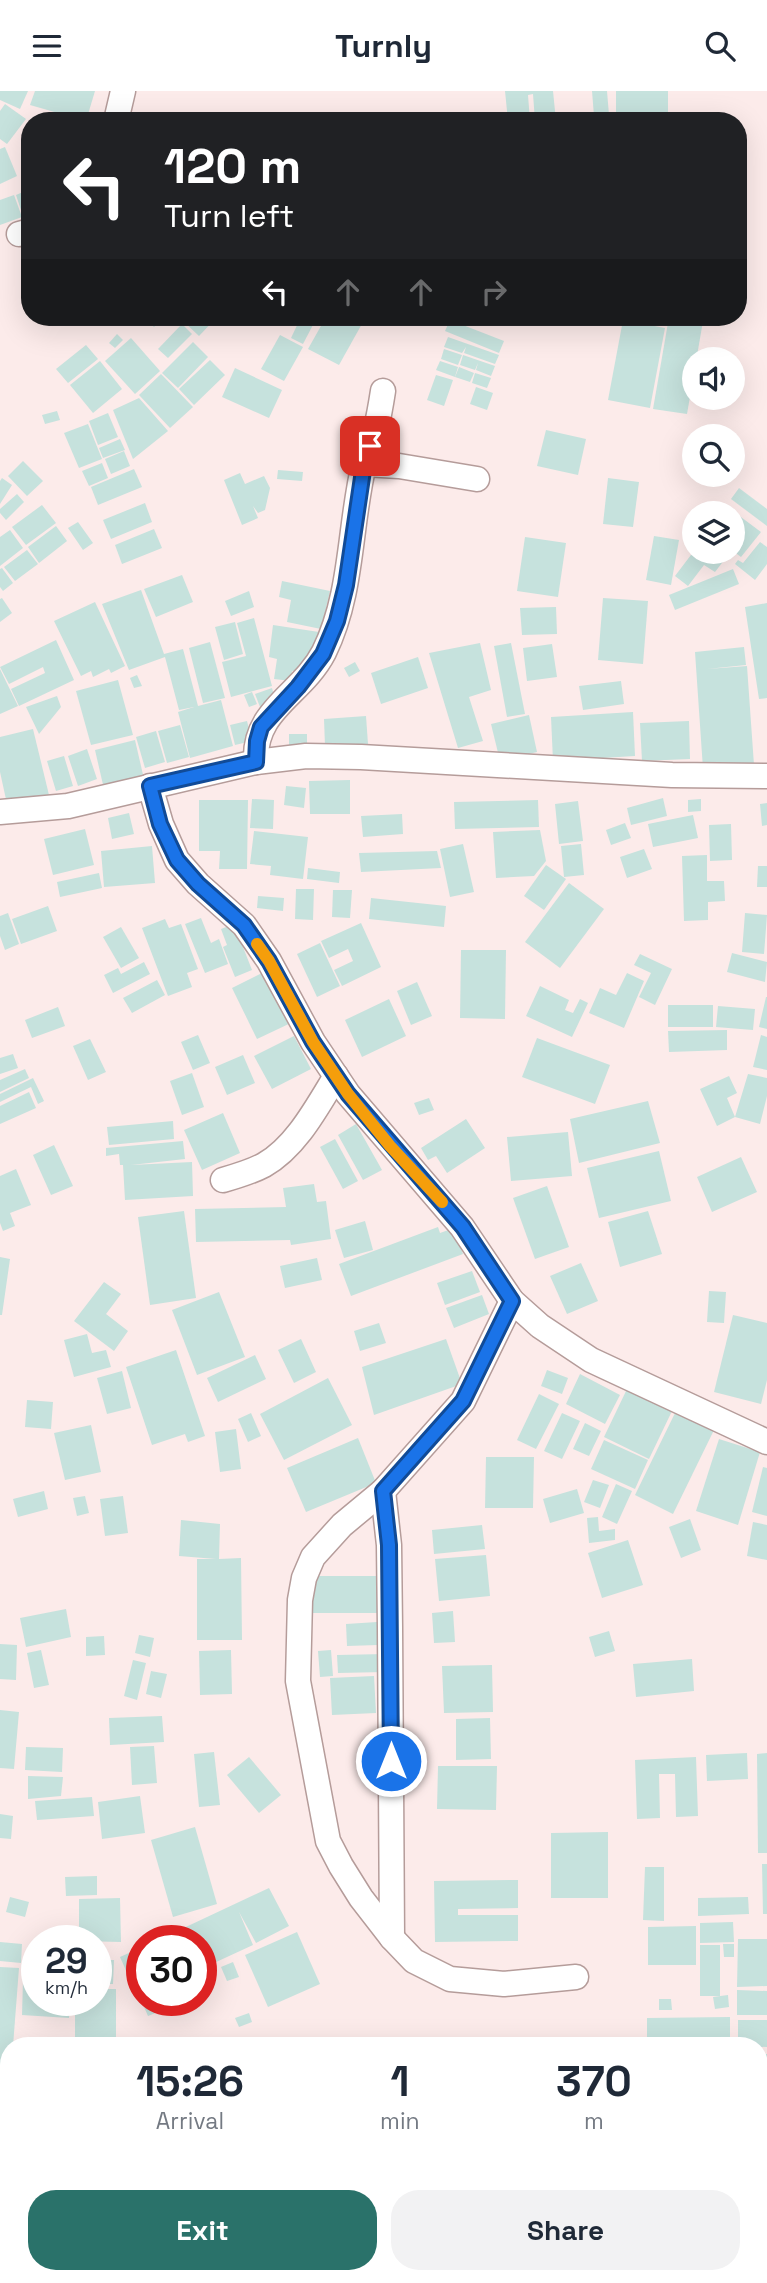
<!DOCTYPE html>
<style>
body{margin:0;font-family:"Space Grotesk",sans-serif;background:#f2f2f3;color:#1f2937;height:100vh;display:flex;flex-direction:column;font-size:26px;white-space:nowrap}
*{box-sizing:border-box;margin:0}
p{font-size:23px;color:#747a83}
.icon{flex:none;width:38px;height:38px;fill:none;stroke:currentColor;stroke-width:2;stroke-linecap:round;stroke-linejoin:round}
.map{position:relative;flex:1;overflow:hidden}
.drawer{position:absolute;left:0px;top:1946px;width:768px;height:247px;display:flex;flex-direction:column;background:#fff;border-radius:28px 28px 0 0;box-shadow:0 7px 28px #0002}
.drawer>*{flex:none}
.banner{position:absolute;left:21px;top:21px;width:726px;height:214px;border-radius:28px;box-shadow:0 7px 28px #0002;background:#202124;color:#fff;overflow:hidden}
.tools{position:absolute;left:682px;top:256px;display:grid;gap:14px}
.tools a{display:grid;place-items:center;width:63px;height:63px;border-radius:50%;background:#fff;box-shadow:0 7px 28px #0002;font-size:35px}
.speed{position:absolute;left:21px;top:1834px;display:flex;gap:14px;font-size:35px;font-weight:700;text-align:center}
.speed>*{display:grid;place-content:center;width:91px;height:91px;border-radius:50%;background:#fff;box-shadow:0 7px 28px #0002;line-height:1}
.speed small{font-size:18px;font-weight:400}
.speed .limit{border:10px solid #d22;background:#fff;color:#111}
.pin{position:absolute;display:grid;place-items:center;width:60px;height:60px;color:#fff;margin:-30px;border-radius:14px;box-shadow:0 4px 10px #0006}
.me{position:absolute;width:77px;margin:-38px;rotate:0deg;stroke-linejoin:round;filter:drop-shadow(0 0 5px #0008)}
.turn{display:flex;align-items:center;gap:24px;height:147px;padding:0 28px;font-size:32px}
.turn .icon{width:91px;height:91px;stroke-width:2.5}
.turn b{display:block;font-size:49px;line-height:60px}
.lanes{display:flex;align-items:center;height:66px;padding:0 28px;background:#0003;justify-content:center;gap:35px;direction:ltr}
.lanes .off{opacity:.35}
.eta{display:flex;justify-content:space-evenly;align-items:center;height:119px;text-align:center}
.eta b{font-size:42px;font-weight:700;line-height:49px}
.button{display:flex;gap:14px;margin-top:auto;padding:14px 28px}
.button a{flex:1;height:80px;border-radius:28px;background:#2a726a;color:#fff;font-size:28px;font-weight:700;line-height:80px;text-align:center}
.button a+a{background:#f2f2f3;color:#1f2937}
header{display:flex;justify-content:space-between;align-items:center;height:91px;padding:0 28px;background:#fff;font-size:32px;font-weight:700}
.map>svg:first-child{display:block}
</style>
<header><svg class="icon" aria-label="menu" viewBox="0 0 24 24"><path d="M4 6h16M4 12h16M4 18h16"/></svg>Turnly<svg class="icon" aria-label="search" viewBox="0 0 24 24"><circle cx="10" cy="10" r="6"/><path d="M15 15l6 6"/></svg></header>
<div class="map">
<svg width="767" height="2192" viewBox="0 0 767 2192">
<rect width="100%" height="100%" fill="#fcebea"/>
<!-- building -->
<g fill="#c6e2dd">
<polygon points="0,0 28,0 20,18 0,9"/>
<polygon points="35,0 95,0 86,30 30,14"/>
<polygon points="505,0 553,0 556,30 535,30 533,3 528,4 530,30 508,30"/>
<polygon points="592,0 607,0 609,24 594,25"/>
<rect x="616" y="0" width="52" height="30"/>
<polygon points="5,13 26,28 7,53 0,48 0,20"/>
<polygon points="609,26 610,30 594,30 594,27"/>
<polygon points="5,56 17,85 0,93 0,58"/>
<polygon points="30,98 30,123 23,125 16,104"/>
<polygon points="14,104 22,126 0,134 0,109"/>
<polygon points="144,226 164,226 154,236"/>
<polygon points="185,226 217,226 199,245 182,229"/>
<polygon points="301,226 315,230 303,253 291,247"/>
<polygon points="326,226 354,226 363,231 339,274 308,258"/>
<polygon points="669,226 703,230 687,323 653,318"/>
<polygon points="450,229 504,250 499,262 445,240"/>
<polygon points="623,229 665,237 650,317 608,309"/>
<polygon points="182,233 192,243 168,267 158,258"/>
<polygon points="117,243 123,249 115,257 109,252"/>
<polygon points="280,244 303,256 284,290 261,278"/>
<polygon points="448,246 499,264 495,273 464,262 466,256 462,262 444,256"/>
<polygon points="131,247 160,280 135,303 105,270"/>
<polygon points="193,251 208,266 178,297 162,282"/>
<polygon points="86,254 98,268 68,292 56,278"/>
<polygon points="444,258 462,264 458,274 441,268"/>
<polygon points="463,264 495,275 491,285 476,279 478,272 475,279 460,274"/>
<polygon points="210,269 225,284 194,314 179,298"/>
<polygon points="100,270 122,298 93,322 70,294"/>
<polygon points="440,270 458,276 455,286 436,279"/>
<polygon points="459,276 474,282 470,291 455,286"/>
<polygon points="235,277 282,299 269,327 222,306"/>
<polygon points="475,282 491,287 487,297 472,292"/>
<polygon points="161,283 193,316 170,337 139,304"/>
<polygon points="436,284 453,289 444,315 427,309"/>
<polygon points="476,296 493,302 487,319 470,313"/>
<polygon points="139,307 168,340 133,368 113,319"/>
<polygon points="57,320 60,329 45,333 42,324"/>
<polygon points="108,322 118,346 98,354 89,330"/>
<polygon points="88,333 102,368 79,377 64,342"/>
<polygon points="546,339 586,348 578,384 537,375"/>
<polygon points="120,348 125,359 103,367 99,357"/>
<polygon points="124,360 130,375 111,383 105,368"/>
<polygon points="23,370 43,390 27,405 8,385"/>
<polygon points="102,372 108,387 89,395 82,380"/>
<polygon points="134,378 142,396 98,414 91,396"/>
<polygon points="278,379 303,381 302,390 277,388"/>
<polygon points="240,382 245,393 264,385 270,397 265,419 258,422 253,415 258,427 242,434 224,389"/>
<polygon points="2,387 12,394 0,413 0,390"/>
<polygon points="608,387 639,391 633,436 603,433"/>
<polygon points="739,397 767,418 767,435 731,408"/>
<polygon points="17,403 24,411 6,429 0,422 0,418"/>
<polygon points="145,412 152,431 111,448 103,429"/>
<polygon points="722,412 761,441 741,466 733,460 733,422 714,422"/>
<polygon points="42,414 56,432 26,454 12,436"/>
<polygon points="78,431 93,452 83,459 68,437"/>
<polygon points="56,435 67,450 39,472 28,456"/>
<polygon points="154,438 162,457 122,473 115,454"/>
<polygon points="10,439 23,457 0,475 0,446"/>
<polygon points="654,445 679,449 671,494 646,489"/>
<polygon points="525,446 566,452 558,506 517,500"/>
<polygon points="760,451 767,456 767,473 755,489 735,473 738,469 743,472"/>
<polygon points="27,459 38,473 15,490 4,476"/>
<polygon points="694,460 716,460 725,468 715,481 704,474 688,495 675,485"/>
<polygon points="2,477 13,492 3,500 0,496 0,478"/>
<polygon points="733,478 739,493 675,519 669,504"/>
<polygon points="182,484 193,511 156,526 144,498"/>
<polygon points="282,490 330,500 321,538 287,531 291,509 279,506"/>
<polygon points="141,499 164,563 183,558 198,615 221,609 233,655 190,667 178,621 194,616 179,619 165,566 129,579 102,513"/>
<polygon points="249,500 254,516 231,525 225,510"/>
<polygon points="2,507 12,522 0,531 0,508"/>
<polygon points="603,507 648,510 643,573 598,569"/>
<polygon points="95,511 125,575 111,582 109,578 93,586 91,580 81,585 54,530"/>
<polygon points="767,512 767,607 759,608 745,516"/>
<polygon points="556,516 557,543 522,544 520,517"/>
<polygon points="254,527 272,595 231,606 222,571 246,565 237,532"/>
<polygon points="235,531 243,563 224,569 215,536"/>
<polygon points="273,534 319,541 304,581 292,580 291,590 274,588 277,568 269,566"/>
<polygon points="56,549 74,589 19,615 11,598 45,582 43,576 9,593 0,576"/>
<polygon points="210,551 225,607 203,612 189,557"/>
<polygon points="480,552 491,599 469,606 483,650 458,657 429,562"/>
<polygon points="511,552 525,623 507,626 494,555"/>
<polygon points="552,553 557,586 527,590 523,557"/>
<polygon points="744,556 746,574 707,578 747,575 754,674 703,678 695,561"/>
<polygon points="418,566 428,597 381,613 371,582"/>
<polygon points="355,571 360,580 349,586 344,577"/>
<polygon points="0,578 18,615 0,623"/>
<polygon points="137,584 142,595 134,597 130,587"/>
<polygon points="118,589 133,644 91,654 76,600"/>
<polygon points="621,590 624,613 583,619 579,595"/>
<polygon points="272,597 275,608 268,614 260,616 255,603"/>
<polygon points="252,601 257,613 249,616 244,604"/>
<polygon points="57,605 61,616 39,643 26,616"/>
<polygon points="633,621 635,665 553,670 551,626"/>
<polygon points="529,624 537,661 500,670 491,633"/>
<polygon points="366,625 368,653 325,655 324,628"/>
<polygon points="247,630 252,650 235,654 230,634"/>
<polygon points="689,630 690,668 642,670 640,632"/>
<polygon points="180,634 189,666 167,672 158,640"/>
<polygon points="33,638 49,704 7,713 0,681 0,646"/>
<polygon points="156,640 165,671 145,677 136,646"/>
<polygon points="289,643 307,643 307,655 289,656"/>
<polygon points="135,649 144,688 104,698 95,659"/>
<polygon points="87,658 97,688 78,695 68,665"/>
<polygon points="64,665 73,695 56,700 47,670"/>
<polygon points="350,689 350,723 310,723 309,690"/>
<polygon points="286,695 306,697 304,717 284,714"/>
<polygon points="663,707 667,725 631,734 627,717"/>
<polygon points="252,708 274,709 273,738 250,737"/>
<polygon points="701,708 701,720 688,721 688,709"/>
<polygon points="199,709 248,709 247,778 219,778 220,760 199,760"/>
<polygon points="538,709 539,736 455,738 454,711"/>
<polygon points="578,710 583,750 559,753 555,713"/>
<polygon points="767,712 767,734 762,735 760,713"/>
<polygon points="129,722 134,743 112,748 108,727"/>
<polygon points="402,723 403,743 363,746 361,725"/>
<polygon points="693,724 698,747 653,756 648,733"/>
<polygon points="625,732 631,747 611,754 606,739"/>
<polygon points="731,733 732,769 710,770 709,734"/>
<polygon points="85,738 94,774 53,784 44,748"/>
<polygon points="540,739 546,770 534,785 496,787 493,741"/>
<polygon points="254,740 308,746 303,788 270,784 271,775 250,773"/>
<polygon points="463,753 474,801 450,806 440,758"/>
<polygon points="581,753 584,784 564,786 561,755"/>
<polygon points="152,755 155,792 104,796 101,760"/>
<polygon points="644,758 652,778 627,787 620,766"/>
<polygon points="437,760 441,777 361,781 359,762"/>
<polygon points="707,764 707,790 724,790 725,810 708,811 708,829 684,830 682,765"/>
<polygon points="546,774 566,788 544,819 524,805"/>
<polygon points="758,775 767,775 767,796 757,796"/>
<polygon points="308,777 340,781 339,792 307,788"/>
<polygon points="99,782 102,797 60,806 57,791"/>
<polygon points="569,792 604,818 560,877 525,851"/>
<polygon points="296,798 314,798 313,829 295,828"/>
<polygon points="333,799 352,799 350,827 332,826"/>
<polygon points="258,805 284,807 283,820 257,817"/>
<polygon points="371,807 446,815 444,836 369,828"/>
<polygon points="48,815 57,840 21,853 12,828"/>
<polygon points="8,822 19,853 5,859 0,845 0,825"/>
<polygon points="745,822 767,824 764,863 742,861"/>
<polygon points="201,827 211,852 219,848 228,873 205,882 185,833"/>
<polygon points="165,828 169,837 181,833 198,878 187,882 192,896 168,905 142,837"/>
<polygon points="361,832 381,876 342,895 334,879 353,870 348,858 329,867 321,850"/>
<polygon points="234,833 252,879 235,886 223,856 227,854 221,838"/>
<polygon points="121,836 139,867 121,877 103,846"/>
<polygon points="320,852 340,895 317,906 297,863"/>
<polygon points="461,859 506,859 505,928 460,927"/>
<polygon points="732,862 767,871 765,891 727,881"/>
<polygon points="640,863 672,878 655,914 639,906 651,882 634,874"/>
<polygon points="144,871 150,883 113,902 104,884 118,877 121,883"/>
<polygon points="268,879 293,931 257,948 232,897"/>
<polygon points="627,882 644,890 624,937 589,922 600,897 616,904"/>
<polygon points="157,889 165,904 132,922 123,907"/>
<polygon points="417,891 432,925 411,934 397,900"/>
<polygon points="540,895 569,909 565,919 573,922 580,908 588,912 572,946 526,925"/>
<polygon points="766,906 767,906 767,938 759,936"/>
<polygon points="389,908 406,945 362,966 345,929"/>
<rect x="668" y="914" width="45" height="22"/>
<polygon points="718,915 755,918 753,939 716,936"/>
<polygon points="58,916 65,935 32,947 25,929"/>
<polygon points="727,939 727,959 669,961 668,940"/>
<polygon points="198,944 210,972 193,979 181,951"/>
<polygon points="761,944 767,946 767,979 753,976"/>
<polygon points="294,945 311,978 272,998 254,965"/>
<polygon points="537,947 610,974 595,1013 522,986"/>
<polygon points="90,948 106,981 88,989 73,955"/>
<polygon points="13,963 18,977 0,983 0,967"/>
<polygon points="243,964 255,992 227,1004 215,976"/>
<polygon points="25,978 29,987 0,1001 0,989"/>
<polygon points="192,982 204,1016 182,1024 170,990"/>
<polygon points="748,983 767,987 767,1005 760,1033 735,1026 717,1035 700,998 729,985 737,1002 727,1007 735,1026"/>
<polygon points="33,987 44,1010 38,1013 31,996 0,1011 0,1003"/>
<polygon points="29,1001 36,1017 0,1033 0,1015"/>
<polygon points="429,1007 434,1019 419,1024 414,1012"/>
<polygon points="648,1010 660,1052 579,1072 570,1028"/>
<polygon points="223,1022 240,1062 202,1079 184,1039"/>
<polygon points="466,1028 485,1057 447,1082 436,1065 428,1069 421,1057"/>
<polygon points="173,1030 174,1048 109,1054 107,1036"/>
<polygon points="356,1033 382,1079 363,1089 338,1044"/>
<polygon points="568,1041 572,1085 511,1090 507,1046"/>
<polygon points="335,1048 358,1090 343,1098 320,1056"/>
<polygon points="183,1050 185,1068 131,1074 192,1071 193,1105 125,1109 123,1074 120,1074 119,1063 106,1065 106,1057"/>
<polygon points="54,1054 73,1095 51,1104 33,1064"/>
<polygon points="659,1060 671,1110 599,1127 587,1077"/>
<polygon points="741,1066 757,1101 712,1121 697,1086"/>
<polygon points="16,1078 31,1114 10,1122 15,1135 3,1140 0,1132 0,1085"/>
<polygon points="314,1093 317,1111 326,1110 331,1148 291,1154 290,1149 196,1151 195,1118 286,1116 283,1097"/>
<polygon points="547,1095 569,1156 535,1168 513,1107"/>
<polygon points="184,1120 196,1207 150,1214 138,1126"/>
<polygon points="648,1120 662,1163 620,1176 608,1131"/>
<polygon points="365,1130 373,1159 344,1167 335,1139"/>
<polygon points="438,1136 440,1142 454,1137 463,1163 351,1205 339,1173"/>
<polygon points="0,1166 10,1168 2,1224 0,1224"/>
<polygon points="317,1167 322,1189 285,1197 280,1175"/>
<polygon points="581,1172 598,1210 567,1223 550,1185"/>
<polygon points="472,1180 480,1201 445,1214 437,1192"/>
<polygon points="104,1191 121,1203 106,1223 128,1240 114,1260 74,1230"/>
<polygon points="709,1200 726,1201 724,1232 707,1231"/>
<polygon points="219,1201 245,1266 197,1284 172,1219"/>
<polygon points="482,1204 489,1223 454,1237 446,1217"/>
<polygon points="733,1224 767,1232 767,1289 761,1313 714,1301"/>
<polygon points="379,1232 386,1252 360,1260 354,1240"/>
<polygon points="87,1243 92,1262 106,1259 111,1276 74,1286 64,1249"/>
<polygon points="301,1248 316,1281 294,1292 278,1259"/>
<polygon points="446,1248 462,1293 374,1324 362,1276"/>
<polygon points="176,1259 205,1345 188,1351 185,1343 152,1354 126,1276"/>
<polygon points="255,1264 266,1288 218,1311 207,1287"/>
<polygon points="547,1279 568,1287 562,1303 541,1295"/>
<polygon points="122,1280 131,1317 107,1323 97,1287"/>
<polygon points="580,1283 620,1304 605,1333 566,1313"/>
<polygon points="328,1287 352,1334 284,1369 260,1323"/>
<polygon points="627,1298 672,1320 649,1368 604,1346"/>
<polygon points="539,1303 559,1313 536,1358 517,1349"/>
<polygon points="27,1309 53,1311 51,1338 25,1336"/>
<polygon points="676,1320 714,1339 673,1423 635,1404"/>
<polygon points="251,1322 261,1345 248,1351 238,1328"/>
<polygon points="562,1322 580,1330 562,1368 544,1360"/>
<polygon points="585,1332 601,1340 589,1365 573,1358"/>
<polygon points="91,1334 101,1381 65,1389 54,1342"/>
<polygon points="236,1338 241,1378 220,1381 215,1341"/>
<polygon points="358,1347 376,1392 306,1421 287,1377"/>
<polygon points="719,1348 760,1361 738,1434 696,1420"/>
<polygon points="604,1349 648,1369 635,1398 591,1378"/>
<polygon points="486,1366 534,1366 533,1417 485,1417"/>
<polygon points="763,1376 767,1377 767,1425 752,1421"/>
<polygon points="593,1389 609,1394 600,1417 584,1411"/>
<polygon points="616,1393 632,1400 617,1433 602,1426"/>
<polygon points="577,1398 584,1422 550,1432 543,1408"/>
<polygon points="44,1400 48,1418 18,1426 13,1408"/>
<polygon points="85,1405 89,1422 77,1425 73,1407"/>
<polygon points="123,1405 128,1442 105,1445 100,1408"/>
<polygon points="598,1426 599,1440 615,1438 615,1449 589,1452 587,1427"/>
<polygon points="690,1428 701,1459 681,1467 669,1436"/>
<polygon points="181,1429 220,1433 219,1468 241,1467 242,1549 197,1549 197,1468 216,1468 179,1465"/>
<polygon points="753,1431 767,1434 767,1469 747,1465"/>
<polygon points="482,1434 485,1458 434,1463 432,1439"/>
<polygon points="628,1449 643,1494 602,1507 588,1462"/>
<polygon points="486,1464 490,1505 439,1510 435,1468"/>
<polygon points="311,1485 382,1485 383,1522 311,1522"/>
<polygon points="66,1518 71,1546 26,1556 20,1527"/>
<polygon points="453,1520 455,1551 434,1552 432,1522"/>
<polygon points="377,1531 378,1554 347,1555 346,1533"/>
<polygon points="609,1540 615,1560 595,1566 589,1546"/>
<polygon points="139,1544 154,1547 150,1566 135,1562"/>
<polygon points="104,1545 105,1564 86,1565 86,1546"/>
<polygon points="0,1553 17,1554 16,1589 0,1588"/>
<polygon points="41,1559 49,1594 34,1597 27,1562"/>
<polygon points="231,1559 232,1603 200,1604 199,1560"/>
<polygon points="331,1559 333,1585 320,1586 318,1560"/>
<polygon points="385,1563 385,1581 338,1582 337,1564"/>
<polygon points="692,1568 694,1600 636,1606 633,1573"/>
<polygon points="133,1569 146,1572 137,1609 124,1605"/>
<polygon points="492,1574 493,1621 444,1622 442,1575"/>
<polygon points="151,1580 167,1583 161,1607 146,1603"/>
<polygon points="374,1585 376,1622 332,1624 330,1587"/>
<polygon points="0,1619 19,1621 14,1678 0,1677"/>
<polygon points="162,1625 164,1651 110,1654 109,1627"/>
<polygon points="490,1627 491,1668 456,1669 456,1628"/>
<polygon points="154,1655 157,1692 132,1694 130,1656"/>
<polygon points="26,1656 63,1657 62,1681 25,1679"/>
<polygon points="214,1661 220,1714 199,1716 194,1663"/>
<polygon points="747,1662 748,1688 707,1690 706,1664"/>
<polygon points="767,1662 767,1762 758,1762 757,1663"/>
<polygon points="249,1666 281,1704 259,1722 227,1684"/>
<polygon points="696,1666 698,1725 676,1726 675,1683 659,1683 660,1727 637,1728 635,1669"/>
<polygon points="438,1675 497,1675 496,1719 437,1718"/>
<polygon points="28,1685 63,1686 61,1705 28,1708"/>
<polygon points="140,1705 145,1742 102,1748 98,1711"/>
<polygon points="92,1706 94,1725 37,1729 35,1710"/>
<polygon points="0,1723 13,1725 11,1748 0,1747"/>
<polygon points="195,1736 217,1813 173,1826 151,1749"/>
<polygon points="608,1741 608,1807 551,1807 551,1742"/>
<polygon points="762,1773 767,1773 767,1823 763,1823"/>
<polygon points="645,1776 664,1776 664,1830 643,1829"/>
<polygon points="97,1785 97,1804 66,1805 65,1786"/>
<polygon points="518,1789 518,1817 458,1818 458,1824 518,1824 518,1850 435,1851 434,1790"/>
<polygon points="269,1797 289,1835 256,1852 239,1821 253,1854 201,1878 201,1857 207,1854 205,1848 156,1850"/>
<polygon points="10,1806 29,1811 25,1826 6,1821"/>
<polygon points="748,1806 749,1823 698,1825 698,1807"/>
<polygon points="120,1807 121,1851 79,1850 79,1808"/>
<polygon points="733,1831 734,1851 700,1852 700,1832"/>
<polygon points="696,1835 696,1874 648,1874 648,1836"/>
<polygon points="297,1841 320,1893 268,1916 245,1864"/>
<polygon points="738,1848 767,1848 767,1895 737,1896"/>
<polygon points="0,1851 22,1853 21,1872 0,1870"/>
<polygon points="723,1853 734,1853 734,1866 724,1866"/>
<rect x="700" y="1854" width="20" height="51"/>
<polygon points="142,1856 142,1878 128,1884 120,1866"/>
<polygon points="96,1869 114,1869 113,1893 96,1893"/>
<polygon points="233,1871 239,1886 227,1890 221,1876"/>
<polygon points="0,1876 19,1877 13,1955 9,1955 9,1977 0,1976"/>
<polygon points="23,1889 37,1890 37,1909 70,1909 69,1927 22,1924"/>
<polygon points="96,1898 116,1898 116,1955 75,1955 75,1909 96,1909"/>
<polygon points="737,1899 767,1900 767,1924 737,1924"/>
<polygon points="728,1904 729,1916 715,1918 713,1906"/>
<polygon points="659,1908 671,1908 672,1919 659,1919"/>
<polygon points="141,1909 159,1909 163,1919 148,1925"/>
<polygon points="249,1922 252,1931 239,1936 235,1927"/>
<polygon points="730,1926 730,1955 647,1955 647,1927"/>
<polygon points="738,1929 767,1929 767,1956 738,1955"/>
<polygon points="214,1947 217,1955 193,1955"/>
<rect x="760" y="1963" width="7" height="41"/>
</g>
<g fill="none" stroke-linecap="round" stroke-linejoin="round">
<!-- minor casing -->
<g stroke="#b59c9a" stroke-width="27">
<g id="minor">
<polyline points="116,30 123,0"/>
<polyline points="19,143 30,140"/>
<polyline points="364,373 399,375 477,388"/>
<path d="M256 671C253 618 302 604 324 561 353 502 349 436 364 373 367 361 373 349 376 337 379 325 381 313 383 300"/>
<polyline points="150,695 161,733 177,769 198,793 244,834 269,870 313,951 348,1003 462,1136 512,1210 540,1235 591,1269 767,1351"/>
<polyline points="0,721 68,715 256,671 306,665 361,666 672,684 767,685"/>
<path d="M223 1089C237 1085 251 1081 264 1074 296 1056 317 1016 336 985"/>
<polyline points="512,1210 463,1310 383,1400 342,1434 313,1466 304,1487 300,1509 298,1590 328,1750 341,1775 361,1807 392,1847 414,1870 450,1888 504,1893 576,1886"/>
<polyline points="383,1400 389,1454 390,1537 392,1847"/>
</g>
</g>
<!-- minor -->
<use href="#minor" stroke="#fff" stroke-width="24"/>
</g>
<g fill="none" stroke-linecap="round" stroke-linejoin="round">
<!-- route casing -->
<g stroke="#114b97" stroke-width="18">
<polyline id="route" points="370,355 364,373 346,494 337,530 323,563 298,596 261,636 257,650 256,671 150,695 160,733 177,769 198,793 244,834 269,870 313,951 348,1003 463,1136 512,1210 463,1310 383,1400 389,1454 391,1670"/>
</g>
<!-- route -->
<use href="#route" stroke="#1a73e8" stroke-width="12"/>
<!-- slow -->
<polyline stroke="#f59e0b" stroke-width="12" points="257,853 269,870 313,951 348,1003 390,1055 442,1111"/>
</g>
</svg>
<div class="tools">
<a><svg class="icon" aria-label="sound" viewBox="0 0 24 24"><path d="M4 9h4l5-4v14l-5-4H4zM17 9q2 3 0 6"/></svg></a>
<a><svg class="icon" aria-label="search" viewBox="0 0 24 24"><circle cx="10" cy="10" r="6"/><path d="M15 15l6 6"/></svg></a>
<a><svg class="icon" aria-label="layers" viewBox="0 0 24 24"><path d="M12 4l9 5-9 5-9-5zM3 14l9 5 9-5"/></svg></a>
</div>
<div class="speed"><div>29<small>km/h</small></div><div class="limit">30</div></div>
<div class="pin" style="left:370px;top:355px;background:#d93025"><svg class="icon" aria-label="arrive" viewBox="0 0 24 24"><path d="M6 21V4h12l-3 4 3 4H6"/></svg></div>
<svg class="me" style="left:391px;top:1670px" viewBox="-20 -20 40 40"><circle r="17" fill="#1a73e8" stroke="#fff" stroke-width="3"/><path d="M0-11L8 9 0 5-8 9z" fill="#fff"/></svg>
<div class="banner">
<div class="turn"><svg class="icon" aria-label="left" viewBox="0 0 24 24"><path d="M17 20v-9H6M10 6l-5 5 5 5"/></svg><div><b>120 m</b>Turn left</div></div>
<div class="lanes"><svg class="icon" aria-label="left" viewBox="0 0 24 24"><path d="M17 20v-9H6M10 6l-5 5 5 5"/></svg><svg class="icon off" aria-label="ahead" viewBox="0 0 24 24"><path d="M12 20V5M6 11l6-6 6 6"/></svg><svg class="icon off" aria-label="ahead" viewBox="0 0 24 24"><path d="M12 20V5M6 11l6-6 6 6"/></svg><svg class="icon off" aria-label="right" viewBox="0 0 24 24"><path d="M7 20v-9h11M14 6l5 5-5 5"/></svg></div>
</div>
<section class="drawer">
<div class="eta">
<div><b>15:26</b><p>Arrival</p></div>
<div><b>1</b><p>min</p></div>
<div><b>370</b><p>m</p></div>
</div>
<div class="button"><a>Exit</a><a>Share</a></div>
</section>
</div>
